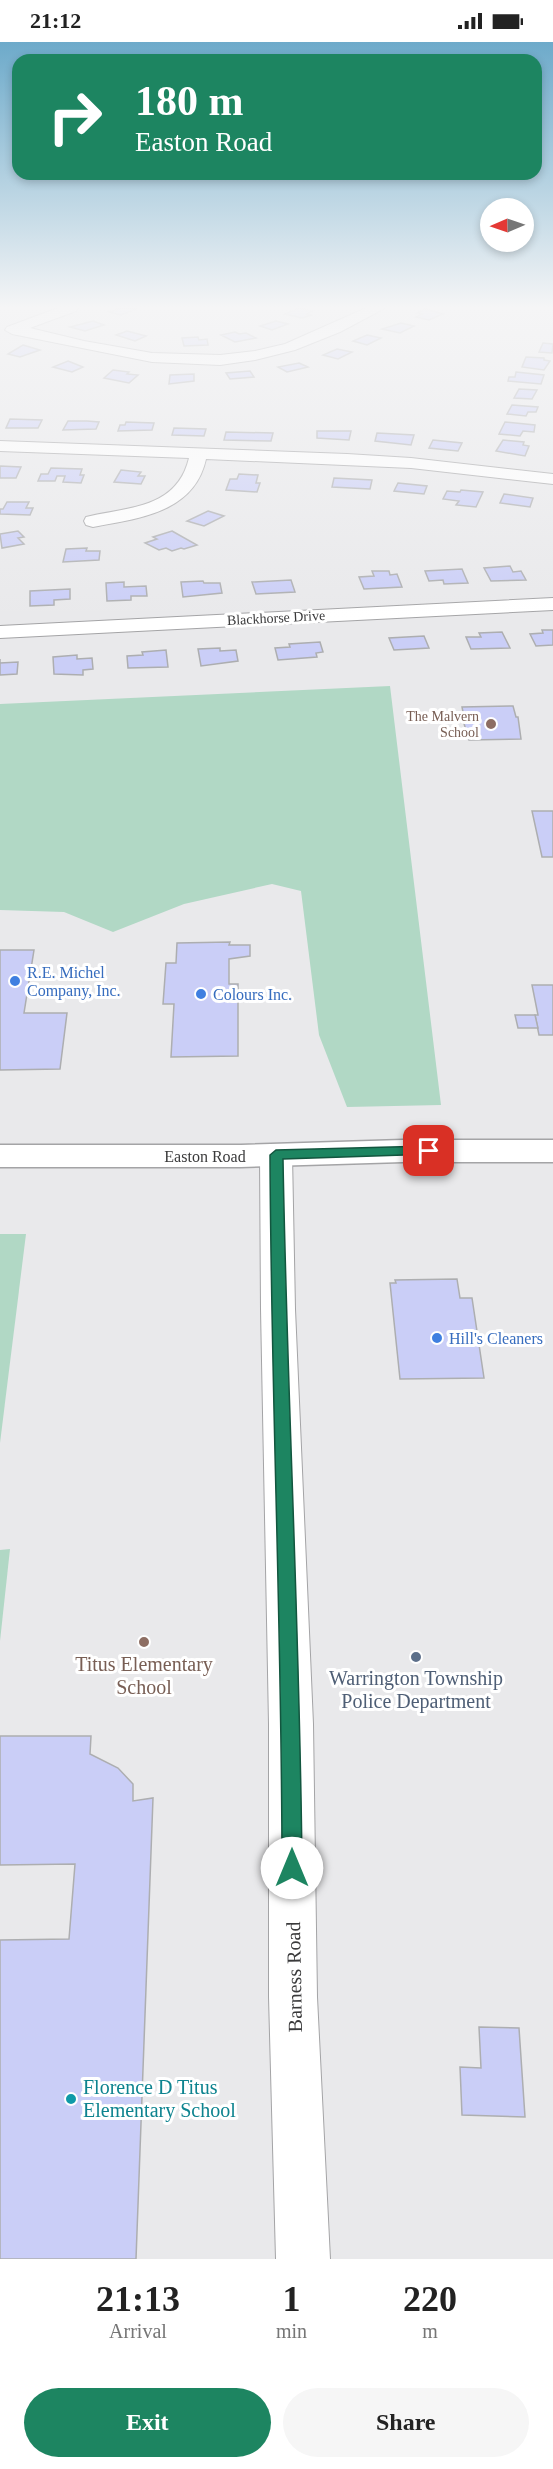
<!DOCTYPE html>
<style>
body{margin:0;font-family:Georgia,serif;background:#f6f6f6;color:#222;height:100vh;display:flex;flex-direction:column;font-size:22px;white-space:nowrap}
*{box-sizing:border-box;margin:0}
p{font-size:20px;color:#767676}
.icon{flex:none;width:33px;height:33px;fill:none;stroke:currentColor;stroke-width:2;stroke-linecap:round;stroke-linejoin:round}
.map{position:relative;height:2217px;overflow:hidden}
.panel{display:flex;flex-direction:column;background:#fff;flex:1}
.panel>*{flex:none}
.guide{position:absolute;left:12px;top:12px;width:530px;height:126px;border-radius:18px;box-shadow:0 3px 9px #0003;background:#1d8561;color:#fff;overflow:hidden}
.needle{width:39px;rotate:268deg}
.buttons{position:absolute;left:480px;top:156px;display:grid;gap:12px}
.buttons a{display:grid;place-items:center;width:54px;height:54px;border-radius:50%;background:#fff;box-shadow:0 3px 9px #0003;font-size:30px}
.pin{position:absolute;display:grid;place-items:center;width:51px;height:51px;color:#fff;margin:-26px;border-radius:12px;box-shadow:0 3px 9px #0006}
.me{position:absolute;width:66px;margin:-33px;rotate:0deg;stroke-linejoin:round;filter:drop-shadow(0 0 4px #0008)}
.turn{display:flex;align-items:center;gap:21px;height:126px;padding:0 24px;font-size:27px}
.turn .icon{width:78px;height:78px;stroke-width:2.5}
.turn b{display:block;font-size:42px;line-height:51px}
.eta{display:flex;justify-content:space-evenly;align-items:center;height:102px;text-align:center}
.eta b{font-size:36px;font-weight:800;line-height:42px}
.button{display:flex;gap:12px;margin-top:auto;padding:12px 24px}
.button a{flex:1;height:69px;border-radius:36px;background:#1d8561;color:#fff;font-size:24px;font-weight:800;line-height:69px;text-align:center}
.button a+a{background:#f6f6f6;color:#222}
.status{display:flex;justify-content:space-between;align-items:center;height:42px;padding:0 30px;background:#fff;direction:ltr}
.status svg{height:16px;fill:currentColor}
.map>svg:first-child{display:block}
</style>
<div class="status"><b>21:12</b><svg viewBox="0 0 49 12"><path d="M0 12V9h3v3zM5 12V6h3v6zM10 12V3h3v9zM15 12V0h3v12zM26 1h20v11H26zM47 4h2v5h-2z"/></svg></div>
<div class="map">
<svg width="553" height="2217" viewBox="0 0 553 2217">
<rect width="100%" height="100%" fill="#e9e9eb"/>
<!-- green -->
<g fill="#b1d8c5">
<polygon points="390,644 441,1063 347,1065 319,993 301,849 272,842 184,862 113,890 64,870 0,868 0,662"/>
<polygon points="0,1192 26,1192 0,1401"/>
<polygon points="10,1507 0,1599 0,1508"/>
</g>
<!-- building -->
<g fill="#cacef7" stroke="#adaeb0" stroke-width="1.5">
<polygon points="121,266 131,266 136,267 121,273 109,270"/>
<polygon points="299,266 312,269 307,272 311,273 302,276 285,272"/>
<polygon points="425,267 443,272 429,278 416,275 422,272 417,271"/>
<polygon points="93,279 104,283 85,289 70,285"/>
<polygon points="276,279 288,282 272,288 260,284"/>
<polygon points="401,281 414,284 400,291 382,287"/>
<polygon points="127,289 146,294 135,299 116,293"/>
<polygon points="235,290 239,292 246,291 256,296 235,300 221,293"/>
<polygon points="367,293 381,296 367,303 353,299"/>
<polygon points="198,295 199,298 207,297 208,303 184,304 182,296"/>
<polygon points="543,301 553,302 552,311 539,310"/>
<polygon points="23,303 40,308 20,315 8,312"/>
<polygon points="337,307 352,310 338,317 323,313"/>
<polygon points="526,315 544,316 544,318 550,319 544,328 522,325"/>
<polygon points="68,319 83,325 72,330 53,325"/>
<polygon points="299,321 308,325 287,330 278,325"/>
<polygon points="113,328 129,330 127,332 138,333 129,341 104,336"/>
<polygon points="250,329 254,335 230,337 226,331"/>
<polygon points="516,330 544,333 541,342 508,339 509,335 515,335"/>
<polygon points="194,332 194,339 169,342 170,333"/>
<polygon points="519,347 537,348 532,357 514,356"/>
<polygon points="512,363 538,365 536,370 528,370 526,374 507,372"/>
<polygon points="10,377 42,378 38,386 6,386"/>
<polygon points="68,379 87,379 99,380 96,387 63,388"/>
<polygon points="126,380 154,381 152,388 118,389 120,383 125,383"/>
<polygon points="505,380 535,383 534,390 523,389 520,394 499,392"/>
<polygon points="174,386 206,387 204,394 172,393"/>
<polygon points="317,389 351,389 349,398 317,396"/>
<polygon points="226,390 273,391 271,399 224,398"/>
<polygon points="377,391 414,393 411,403 375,399"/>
<polygon points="433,398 462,401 458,409 429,406"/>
<polygon points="503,398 524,400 523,403 529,404 525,414 496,409"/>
<polygon points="0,424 21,425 16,436 0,436"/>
<polygon points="51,426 82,427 80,433 84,433 81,441 63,440 65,434 57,434 55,439 38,439 41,432 48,432"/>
<polygon points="121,428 141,430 138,434 145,434 141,442 114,440"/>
<polygon points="239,432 258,433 256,441 260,441 257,450 226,448 230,437 237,437"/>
<polygon points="334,436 372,438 370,447 332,445"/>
<polygon points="398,441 427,444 424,452 394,449"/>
<polygon points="461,448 483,450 476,465 456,463 459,459 443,457 447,449 460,450"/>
<polygon points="504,452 533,456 530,465 500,461"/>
<polygon points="7,460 29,460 26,466 33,466 30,473 0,472 0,467 3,467"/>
<polygon points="208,469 224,474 204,484 187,479"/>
<polygon points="18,489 24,495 18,496 24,502 2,506 0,492"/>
<polygon points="172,489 197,503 184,507 181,506 172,509 166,506 159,508 145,501 157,497 153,495"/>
<polygon points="87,506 86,509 100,509 99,518 63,520 66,507"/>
<polygon points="510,524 513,530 521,529 526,538 491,539 484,526"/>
<polygon points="462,527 468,541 444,542 443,538 429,539 425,529"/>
<polygon points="372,529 389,529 390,533 397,532 402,545 364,547 359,535 374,534"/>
<polygon points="291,538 295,550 256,552 252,540"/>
<polygon points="203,539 204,541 220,541 222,551 183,555 181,540"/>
<polygon points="124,540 124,545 146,544 147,554 131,554 131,558 107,559 106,541"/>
<polygon points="70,547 70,557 54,558 54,563 30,564 30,549"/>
<polygon points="542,588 553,588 553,603 536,604 530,592 543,591"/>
<polygon points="502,590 510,606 471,607 466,595 481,595 479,591"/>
<polygon points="424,594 429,606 394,608 389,596"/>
<polygon points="320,600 323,610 316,611 317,615 278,618 275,606 290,605 289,602"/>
<polygon points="220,606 220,609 236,608 238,619 201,624 198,607"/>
<polygon points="166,608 168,625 128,626 127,614 143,613 142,610"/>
<polygon points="77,613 77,617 92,616 93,627 83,628 83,633 54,632 53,615"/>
<polygon points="0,617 0,621 18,620 17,632 0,633"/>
<polygon points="513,664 516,675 518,675 521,697 469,698 462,675 464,675 462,665"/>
<polygon points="532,769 553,769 553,815 542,815"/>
<polygon points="230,900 229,903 250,903 250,914 229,917 229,942 238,942 238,1014 171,1015 174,962 163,962 166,921 176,921 177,901"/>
<polygon points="0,908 34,908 24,971 67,971 60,1027 0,1028"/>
<polygon points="532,943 553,943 553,993 539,993 535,973 538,973"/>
<polygon points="515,973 535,973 538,986 518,986"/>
<polygon points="457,1237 460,1256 472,1256 484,1336 400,1337 390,1241 396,1241 395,1238"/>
<polygon points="0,1694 91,1694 90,1712 118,1726 133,1742 133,1759 153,1756 136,2217 0,2217 0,1898 69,1897 75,1822 0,1823"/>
<polygon points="479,1985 519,1986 525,2075 462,2073 460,2025 481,2026"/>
</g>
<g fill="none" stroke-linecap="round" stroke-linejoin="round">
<!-- minor casing -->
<g stroke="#a4a4a6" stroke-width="2">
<g id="minor">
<polygon points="58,266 78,266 76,269 30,286 84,299 152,311 220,313 255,309 285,302 366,266 385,266 340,290 295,308 255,318 220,323 152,320 12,292 5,288 7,285"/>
<path d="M0 399 347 412 411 416 553 432V442L411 426 206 417C194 471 139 476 93 485L86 483 84 479 86 475C128 465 177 467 189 416L0 409Z"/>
<polygon points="553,556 553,568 0,596 0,584"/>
<polygon points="276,1102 287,1105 292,1113 295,1267 313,1682 317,1955 330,2217 276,2217 269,1955 269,1682 261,1267 260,1113 265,1105"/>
</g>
</g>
<!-- trunk casing -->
<g stroke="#a4a4a6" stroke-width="3">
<polygon id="trunk" points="403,1098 553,1098 553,1120 403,1120 241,1125 0,1125 0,1103 241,1103"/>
</g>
<!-- minor -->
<use href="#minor" fill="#fff" fill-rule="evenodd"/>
<!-- trunk -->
<use href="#trunk" fill="#fff" fill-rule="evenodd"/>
</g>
<!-- sky -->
<linearGradient id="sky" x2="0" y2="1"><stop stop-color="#6daaca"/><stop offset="0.46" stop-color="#f5f5f6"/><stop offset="1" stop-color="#f5f5f6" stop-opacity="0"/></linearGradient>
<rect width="553" height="576" fill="url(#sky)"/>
<!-- route -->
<path fill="#1d8561" stroke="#13563f" stroke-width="1.5" d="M429 1104 434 1106 436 1109 434 1112 283 1117C287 1353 300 1589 302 1826L299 1833 292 1836 285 1833 282 1826C282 1588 271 1350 270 1113L276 1108Z"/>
<!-- markers -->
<g fill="#8d6e63" stroke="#fff" stroke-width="2">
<circle cx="491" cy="682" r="6"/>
<circle cx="144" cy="1600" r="6"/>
</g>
<g fill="#3f7fe0" stroke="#fff" stroke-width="2">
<circle cx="15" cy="939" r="6"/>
<circle cx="201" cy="952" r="6"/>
<circle cx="437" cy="1296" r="6"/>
</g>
<circle fill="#5c6f8a" stroke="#fff" stroke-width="2" cx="416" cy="1615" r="6"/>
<circle fill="#0f9aa8" stroke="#fff" stroke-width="2" cx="71" cy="2057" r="6"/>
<g text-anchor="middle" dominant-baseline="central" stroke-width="6" stroke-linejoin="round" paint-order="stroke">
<!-- far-street labels -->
<g font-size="14" fill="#3a3a3b" stroke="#fff">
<text transform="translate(276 576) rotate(-3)">Blackhorse Drive</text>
</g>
<!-- far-education labels -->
<g font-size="14" fill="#785e54" stroke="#fff" text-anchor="end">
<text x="479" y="674">The Malvern<tspan x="479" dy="16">School</tspan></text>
</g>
<!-- shop labels -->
<g font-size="16" fill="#366cbe" stroke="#fff" text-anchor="start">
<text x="27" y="930">R.E. Michel<tspan x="27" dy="18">Company, Inc.</tspan></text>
<text x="213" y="952">Colours Inc.</text>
<text x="449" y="1296">Hill's Cleaners</text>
</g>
<!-- street labels -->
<g font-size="16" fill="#3a3a3b" stroke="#fff">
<text x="205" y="1114">Easton Road</text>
</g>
<!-- near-education labels -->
<g font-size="20" fill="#785e54" stroke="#fff">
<text x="144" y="1622">Titus Elementary<tspan x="144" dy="23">School</tspan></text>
</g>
<!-- near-service labels -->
<g font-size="20" fill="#4e5e75" stroke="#fff">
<text x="416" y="1636">Warrington Township<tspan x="416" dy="23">Police Department</tspan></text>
</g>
<!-- near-street labels -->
<g font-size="20" fill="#3a3a3b" stroke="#fff">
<text transform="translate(294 1935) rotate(-91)">Barness Road</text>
</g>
<!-- near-culture labels -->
<g font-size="20" fill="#0d838f" stroke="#fff" text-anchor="start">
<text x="83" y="2045">Florence D Titus<tspan x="83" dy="23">Elementary School</tspan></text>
</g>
</g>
</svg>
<div class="buttons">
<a><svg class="needle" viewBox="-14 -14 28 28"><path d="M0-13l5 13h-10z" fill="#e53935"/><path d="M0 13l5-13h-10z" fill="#767676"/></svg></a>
</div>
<div class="pin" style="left:429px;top:1109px;background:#d93025"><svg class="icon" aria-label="arrive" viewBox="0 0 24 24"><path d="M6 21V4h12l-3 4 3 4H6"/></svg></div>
<svg class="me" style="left:292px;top:1826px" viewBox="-20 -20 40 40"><circle r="19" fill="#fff"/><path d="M0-13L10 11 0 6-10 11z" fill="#1d8561"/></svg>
<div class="guide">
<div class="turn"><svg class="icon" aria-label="right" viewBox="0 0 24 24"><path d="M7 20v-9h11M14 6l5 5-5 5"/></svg><div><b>180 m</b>Easton Road</div></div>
</div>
</div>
<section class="panel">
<div class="eta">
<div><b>21:13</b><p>Arrival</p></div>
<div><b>1</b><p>min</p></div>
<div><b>220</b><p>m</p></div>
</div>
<div class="button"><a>Exit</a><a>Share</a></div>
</section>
